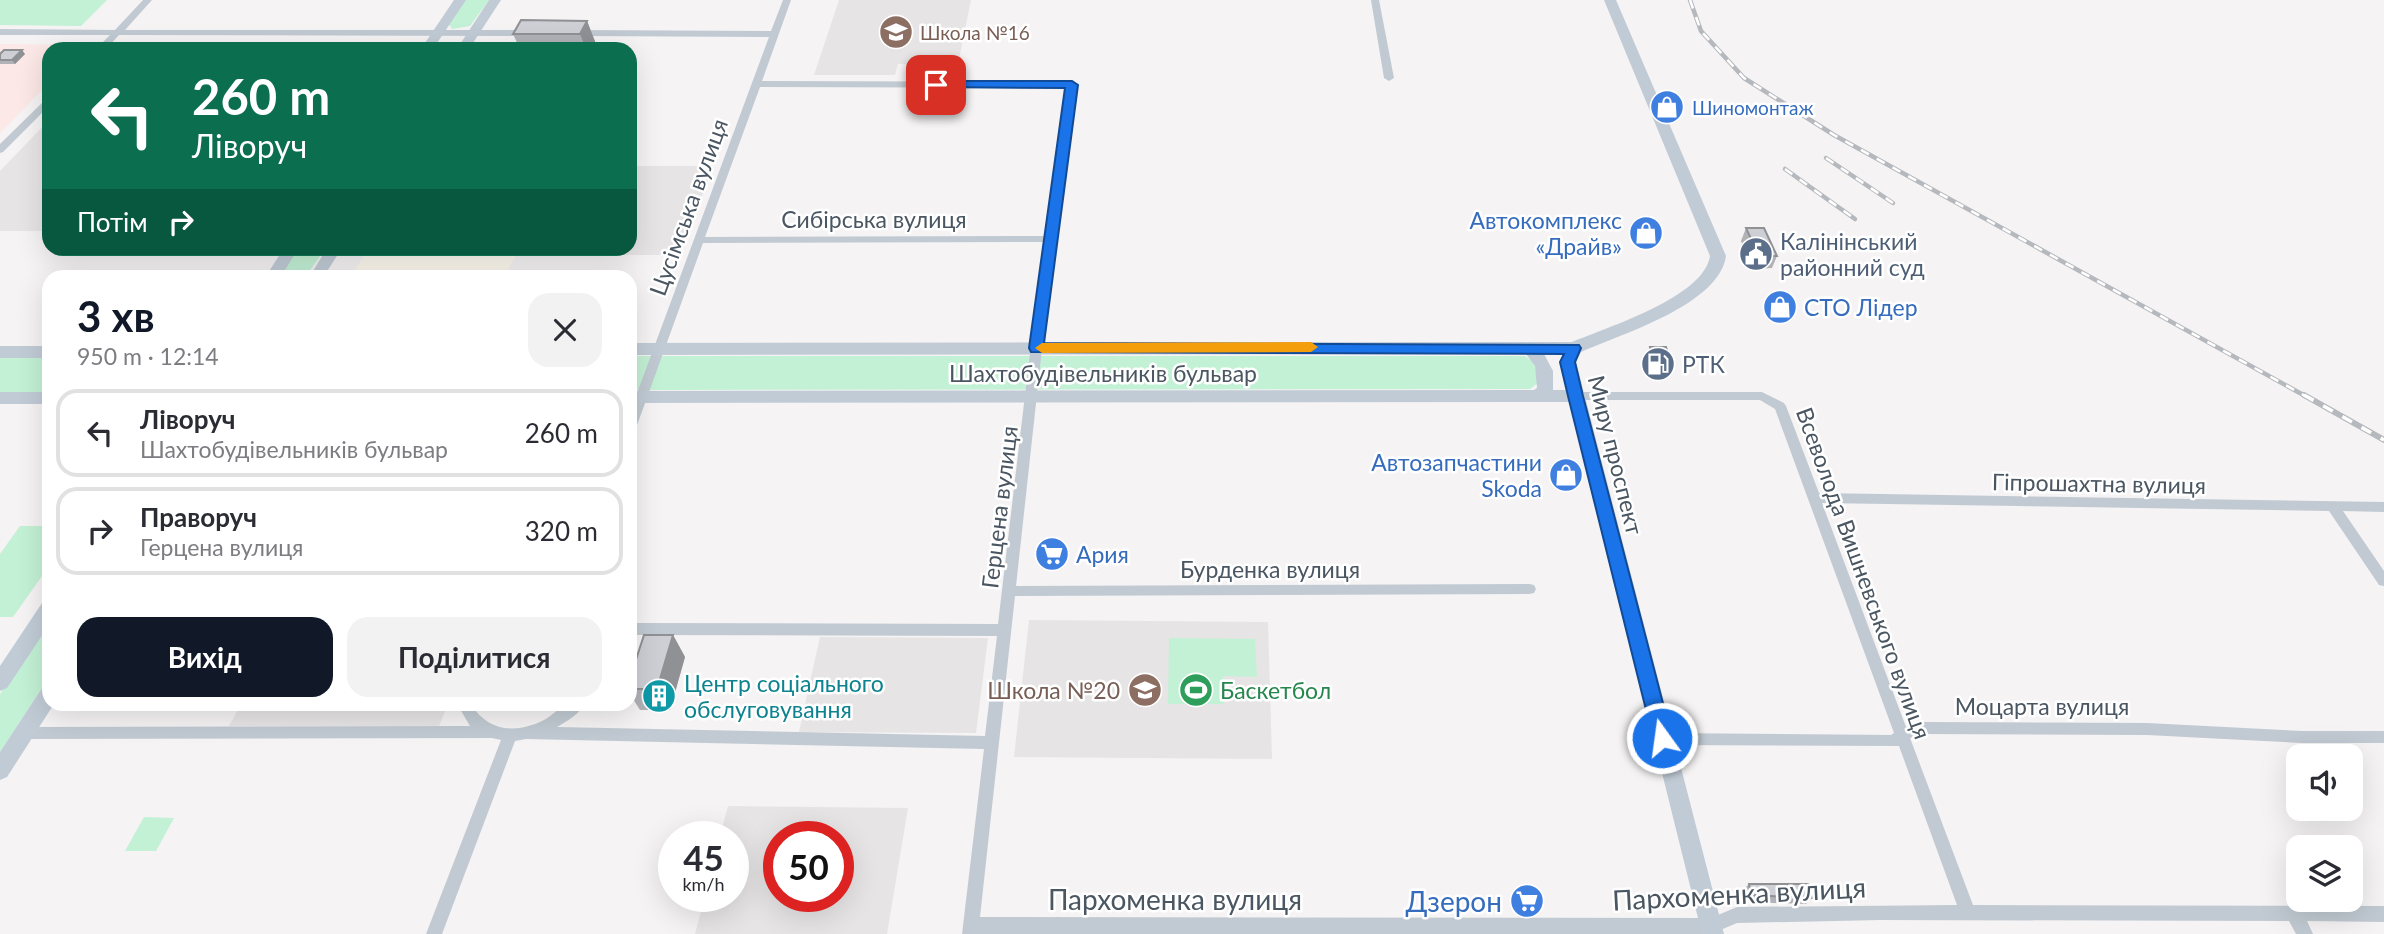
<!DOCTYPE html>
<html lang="uk">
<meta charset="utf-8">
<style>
body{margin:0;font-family:Lato,sans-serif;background:#f2f2f3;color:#2b2b33;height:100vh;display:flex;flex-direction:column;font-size:26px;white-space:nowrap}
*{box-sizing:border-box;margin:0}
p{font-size:23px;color:#7c7c81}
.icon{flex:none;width:38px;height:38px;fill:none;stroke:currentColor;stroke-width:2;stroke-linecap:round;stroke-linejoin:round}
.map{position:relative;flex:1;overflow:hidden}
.panel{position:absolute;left:42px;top:270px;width:595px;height:441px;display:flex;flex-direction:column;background:#fff;border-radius:21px;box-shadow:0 7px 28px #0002}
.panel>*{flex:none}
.top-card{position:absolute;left:42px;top:42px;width:595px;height:214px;border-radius:21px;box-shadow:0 7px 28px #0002;background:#0b6e4f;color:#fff;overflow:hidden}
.buttons{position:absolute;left:2286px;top:744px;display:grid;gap:14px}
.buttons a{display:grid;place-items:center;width:77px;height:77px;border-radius:14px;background:#fff;box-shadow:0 7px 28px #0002;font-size:35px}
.speed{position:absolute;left:658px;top:821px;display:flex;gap:14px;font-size:35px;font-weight:700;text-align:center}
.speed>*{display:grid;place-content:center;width:91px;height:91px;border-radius:50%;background:#fff;box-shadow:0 7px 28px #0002;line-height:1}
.speed small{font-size:18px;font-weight:400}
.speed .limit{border:10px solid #d22;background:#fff;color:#111}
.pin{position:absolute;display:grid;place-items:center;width:60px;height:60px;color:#fff;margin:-30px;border-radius:14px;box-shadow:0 4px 10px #0006}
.me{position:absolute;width:77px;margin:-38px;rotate:346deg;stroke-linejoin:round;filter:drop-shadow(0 0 5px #0008)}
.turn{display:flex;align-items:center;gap:24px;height:147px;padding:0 35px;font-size:32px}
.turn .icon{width:91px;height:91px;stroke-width:2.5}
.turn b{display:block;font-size:49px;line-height:60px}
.then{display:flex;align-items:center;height:66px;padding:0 35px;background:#0003;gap:14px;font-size:26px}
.round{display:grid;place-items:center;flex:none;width:74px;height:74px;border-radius:21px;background:#f2f2f3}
.summary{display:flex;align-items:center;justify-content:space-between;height:119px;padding:0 35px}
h1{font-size:42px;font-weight:700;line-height:52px;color:#111827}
.primary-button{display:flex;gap:14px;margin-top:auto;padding:14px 35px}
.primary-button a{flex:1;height:80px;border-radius:21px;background:#111827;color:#fff;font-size:28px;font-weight:700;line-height:80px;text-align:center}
.primary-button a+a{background:#f2f2f3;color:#2b2b33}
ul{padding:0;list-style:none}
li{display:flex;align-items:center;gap:21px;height:88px;margin:0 14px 10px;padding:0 21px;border:4px solid #e1e1e2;border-radius:21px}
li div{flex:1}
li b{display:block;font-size:26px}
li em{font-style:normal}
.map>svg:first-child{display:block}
</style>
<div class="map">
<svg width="2384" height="934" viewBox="0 0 2384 934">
<rect width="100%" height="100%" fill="#f5f3f3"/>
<!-- commercial -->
<polygon fill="#fdf9ef" points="368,249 368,248 519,249 505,276 351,276"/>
<!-- education -->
<g fill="#e6e4e5" fill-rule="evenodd">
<polygon points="839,0 971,0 958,64 898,64 895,75 814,75"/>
<polygon points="49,120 49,231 0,231 0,171"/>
<polygon points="630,166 713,166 680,255 574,255 577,249 630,248"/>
<polygon points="1029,620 1268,622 1272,759 1014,757"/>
<polygon points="820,637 988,638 976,733 799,732"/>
<polygon points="241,704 448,704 439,726 229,726"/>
<path d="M728 806 908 808 887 934H695L705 896H733V836H720ZM838 836V896H779V836Z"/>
</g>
<!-- medical -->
<polygon fill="#fce8e6" points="0,44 87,45 83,49 49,49 49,83 0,133"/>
<!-- green -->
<g fill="#c3f1d5">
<polygon points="0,0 107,0 81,26 0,25"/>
<polygon points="463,0 489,0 470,26 452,29 448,23"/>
<polygon points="296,249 325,249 306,276 277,276"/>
<polygon points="630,356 1525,356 1534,363 1538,383 1530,389 630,390"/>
<rect x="0" y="357" width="49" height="35"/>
<polygon points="20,526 49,526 49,566 13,617 0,617 0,554"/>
<polygon points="49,621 49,677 0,752 0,694"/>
<polygon points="1169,638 1255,639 1257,677 1223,676 1224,704 1168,704"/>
<polygon points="144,817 174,818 156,851 125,851"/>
</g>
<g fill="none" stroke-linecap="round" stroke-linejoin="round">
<!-- street -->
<g fill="#c1cad2" fill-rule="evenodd">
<polygon points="143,0 152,0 125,30 528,30 532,33 528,36 119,35 106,49 96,49 110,35 0,35 0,29 115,30"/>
<path d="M783 0H791L762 81 1072 82 1077 85 1054 239 1016 586 1529 584 1534 585 1536 589 1534 593 1529 594 1015 596 980 917 1711 918 1737 907 1957 905 1899 746 1662 745 1657 744 1655 739 1657 734 1662 733 1891 735 1894 733 1775 409 1760 400H1575L1569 396 1575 392H1762L1784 403 1786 406 1819 493 2384 502V512L2343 511 2384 571V586L2379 585 2329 511 1822 503 1906 727 1923 722 2147 723 2302 731H2384V743H2302L2147 735 1923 734 1910 738 1973 905 2384 906V922L2307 921 2313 934H2296L2289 921 1880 920 1737 923 1711 934H962L984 749 526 739 515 741 442 934H426L501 740 492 738 24 739 19 738 17 733 19 728 24 727 470 726 457 704H471C488 732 516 734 544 720 552 716 559 707 567 704 571 702 579 704 584 704 580 714 567 721 557 727L985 736 997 636 630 635V623L998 624 1043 242 703 243 636 428 630 432V412L769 37 578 36 574 33 578 30 771 31ZM760 87 1067 88 1044 236 705 237Z"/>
<polygon points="1371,0 1379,0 1394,78 1389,81 1384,78"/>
<polygon points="49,98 49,106 3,152 0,153 0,144 46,99"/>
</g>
<!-- secondary -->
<g fill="#c1cbd6" fill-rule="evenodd">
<polygon points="454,0 466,0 433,49 421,49"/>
<polygon points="489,0 501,0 469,49 457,49"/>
<path d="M1604 0H1616L1726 256C1719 305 1621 334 1581 352L1576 362 1724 934H1702L1570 402 630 403V391L1534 390 1537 388 1535 366 1526 354 630 355V343L1572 342C1608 327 1704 297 1710 256ZM1544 354H1563L1560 362 1567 390H1553V371Z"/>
<polygon points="284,248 299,248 281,276 266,276"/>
<polygon points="327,248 342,248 324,276 310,276"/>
<rect x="0" y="346" width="49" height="12"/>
<rect x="0" y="392" width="49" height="12"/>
<polygon points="49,601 49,625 7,688 0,691 0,666 42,603"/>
<polygon points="49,685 49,704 54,704 7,777 0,780 0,752 42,688"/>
</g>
<!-- rail-far1 casing -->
<g stroke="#b5b8bd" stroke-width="4.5">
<g id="rail-far1">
<polyline points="1690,0 1701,31 1744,78 1834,135 2307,397"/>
<polyline points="1826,158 1893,203"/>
<polyline points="1785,169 1855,219"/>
</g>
</g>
<!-- rail casing -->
<g stroke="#b5b8bd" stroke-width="6">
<polyline id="rail" points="2304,395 2384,440"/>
</g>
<!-- rail-far1 -->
<use href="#rail-far1" stroke="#fff" stroke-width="2.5" stroke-dasharray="9" stroke-linecap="butt"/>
<!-- rail -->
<use href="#rail" stroke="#fff" stroke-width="3.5" stroke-dasharray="11" stroke-linecap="butt"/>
</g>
<!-- wall -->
<g fill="#b0b2b7">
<polygon points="587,21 596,44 594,49 520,49 513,34"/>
<polygon points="0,54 25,54 15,64 0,64"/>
<polygon points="1746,228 1777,256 1772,268 1753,269 1741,241"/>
<polygon points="1650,347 1671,364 1668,373 1652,372 1647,355"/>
<polygon points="673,635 685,657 670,710 640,710 630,694 630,678"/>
<polygon points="1749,884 1812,898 1806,904 1746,902 1743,890"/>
</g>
<!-- shaded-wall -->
<g fill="#909195">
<polygon points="587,21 596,44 594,49 586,49 580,34"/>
<polygon points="22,50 25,54 15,64 12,60"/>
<polygon points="673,635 685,657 670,710 657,689"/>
</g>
<!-- building -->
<g fill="#cdcfd5" stroke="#909195" stroke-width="2">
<polygon points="521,20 587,21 580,34 513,34"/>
<polygon points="4,50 22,50 12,60 0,60 0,54"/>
<polygon points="1746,228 1764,228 1777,256 1759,256"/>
<polygon points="1650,347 1666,347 1671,364 1655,364"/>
<polygon points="644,635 673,635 657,689 630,689 630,678"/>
<polygon points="1749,884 1808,884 1812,898 1751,895"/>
</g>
<!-- route -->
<polygon fill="#1a73e8" stroke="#114b97" stroke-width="2" points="936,81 1072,81 1078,85 1044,343 1579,345 1581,348 1575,362 1583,396 1672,738 1669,744 1662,747 1656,744 1653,738 1568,396 1560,362 1564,354 1031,352 1029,348 1065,88 932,87 930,85"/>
<!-- slow -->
<polygon fill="#f59e0b" points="1311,342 1318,347 1311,352 1042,353 1035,348 1042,343"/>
<!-- icons -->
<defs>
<g id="school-disc" transform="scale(1.75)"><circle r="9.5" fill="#8d6e63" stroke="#fff"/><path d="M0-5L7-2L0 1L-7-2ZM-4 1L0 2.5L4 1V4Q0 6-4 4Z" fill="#fff"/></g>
<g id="shop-disc" transform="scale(1.75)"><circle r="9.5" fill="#3f7fe0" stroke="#fff"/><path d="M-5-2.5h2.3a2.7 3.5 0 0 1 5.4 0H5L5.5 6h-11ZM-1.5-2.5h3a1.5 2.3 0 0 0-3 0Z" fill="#fff"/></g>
<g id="civic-disc" transform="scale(1.75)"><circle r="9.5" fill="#5c6f8a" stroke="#fff"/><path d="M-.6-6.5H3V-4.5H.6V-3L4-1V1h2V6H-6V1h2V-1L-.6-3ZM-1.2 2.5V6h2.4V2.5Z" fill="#fff"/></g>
<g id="fuel-disc" transform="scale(1.75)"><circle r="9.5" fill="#5c6f8a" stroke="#fff"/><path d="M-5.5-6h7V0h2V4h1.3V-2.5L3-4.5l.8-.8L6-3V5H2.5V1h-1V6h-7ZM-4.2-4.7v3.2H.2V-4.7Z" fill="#fff"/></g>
<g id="supermarket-disc" transform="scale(1.75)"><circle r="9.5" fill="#3f7fe0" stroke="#fff"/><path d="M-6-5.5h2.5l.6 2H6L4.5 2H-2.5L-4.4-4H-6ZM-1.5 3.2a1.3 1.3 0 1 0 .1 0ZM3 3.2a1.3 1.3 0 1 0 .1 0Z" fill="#fff"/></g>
<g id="stadium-disc" transform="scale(1.75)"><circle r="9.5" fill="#2e9e5b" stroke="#fff"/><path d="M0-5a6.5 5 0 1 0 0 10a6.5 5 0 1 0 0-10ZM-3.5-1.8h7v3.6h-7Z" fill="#fff"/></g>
<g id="building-disc" transform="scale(1.75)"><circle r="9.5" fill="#0f9aa8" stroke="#fff"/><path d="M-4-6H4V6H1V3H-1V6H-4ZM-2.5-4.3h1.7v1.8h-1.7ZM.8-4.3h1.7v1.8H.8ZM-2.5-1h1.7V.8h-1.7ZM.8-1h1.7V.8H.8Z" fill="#fff"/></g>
</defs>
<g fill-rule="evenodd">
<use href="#school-disc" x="896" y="32"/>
<use href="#shop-disc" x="1667" y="107"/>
<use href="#shop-disc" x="1646" y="233"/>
<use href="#civic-disc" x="1756" y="254"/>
<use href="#shop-disc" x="1780" y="307"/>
<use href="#fuel-disc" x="1658" y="364"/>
<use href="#shop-disc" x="1566" y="475"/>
<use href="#supermarket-disc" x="1052" y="554"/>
<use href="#school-disc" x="1145" y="690"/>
<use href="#stadium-disc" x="1196" y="690"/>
<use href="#building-disc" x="659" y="696"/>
<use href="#supermarket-disc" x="1527" y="901"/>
</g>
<g text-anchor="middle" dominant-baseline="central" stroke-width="5" stroke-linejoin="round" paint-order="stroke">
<!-- far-education labels -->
<g font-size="19" fill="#785e54" stroke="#fff" text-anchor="start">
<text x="920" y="32">Школа №16</text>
</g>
<!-- far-shop labels -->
<g font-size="19" fill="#366cbe" stroke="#fff" text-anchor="start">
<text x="1692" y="107">Шиномонтаж</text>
</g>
<!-- street labels -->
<g font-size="23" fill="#4a5661" stroke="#fff">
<text transform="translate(688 207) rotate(-70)">Цусімська вулиця</text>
<text x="874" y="219">Сибірська вулиця</text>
<text x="1103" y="373">Шахтобудівельників бульвар</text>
<text transform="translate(1616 455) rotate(76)">Миру проспект</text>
<text transform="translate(2099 483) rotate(1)">Гіпрошахтна вулиця</text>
<text transform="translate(999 507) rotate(-83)">Герцена вулиця</text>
<text x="1270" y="569">Бурденка вулиця</text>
<text transform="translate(1864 573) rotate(70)">Всеволода Вишневського вулиця</text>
<text x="2042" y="706">Моцарта вулиця</text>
</g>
<!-- shop labels -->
<g font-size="23" fill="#366cbe" stroke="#fff" text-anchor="end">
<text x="1622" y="220">Автокомплекс<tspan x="1622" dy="26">«Драйв»</tspan></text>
<text x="1804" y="307" text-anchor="start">СТО Лідер</text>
<text x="1542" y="462">Автозапчастини<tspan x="1542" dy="26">Skoda</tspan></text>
<text x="1076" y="554" text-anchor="start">Ария</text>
</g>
<!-- service labels -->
<g font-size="23" fill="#4e5e75" stroke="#fff" text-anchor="start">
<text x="1780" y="241">Калінінський<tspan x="1780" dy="26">районний суд</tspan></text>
<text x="1682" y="364">РТК</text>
</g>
<!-- culture labels -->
<g font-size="23" fill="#0d838f" stroke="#fff" text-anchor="start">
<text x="684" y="683">Центр соціального<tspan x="684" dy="26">обслуговування</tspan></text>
</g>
<!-- education labels -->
<g font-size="23" fill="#785e54" stroke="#fff" text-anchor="end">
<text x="1120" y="690">Школа №20</text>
</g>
<!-- leisure labels -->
<g font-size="23" fill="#27864d" stroke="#fff" text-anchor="start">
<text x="1220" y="690">Баскетбол</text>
</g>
<!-- near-street labels -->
<g font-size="28" fill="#4a5661" stroke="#fff">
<text transform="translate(1739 893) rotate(-3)">Пархоменка вулиця</text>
<text x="1175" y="899">Пархоменка вулиця</text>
</g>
<!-- near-shop labels -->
<g font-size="28" fill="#366cbe" stroke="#fff" text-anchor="end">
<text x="1502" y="901">Дзерон</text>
</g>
</g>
</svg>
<div class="buttons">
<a><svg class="icon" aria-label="sound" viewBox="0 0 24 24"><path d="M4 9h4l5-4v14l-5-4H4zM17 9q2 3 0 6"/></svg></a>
<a><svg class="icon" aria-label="layers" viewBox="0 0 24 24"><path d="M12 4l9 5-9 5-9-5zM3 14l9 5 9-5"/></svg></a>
</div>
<div class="speed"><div>45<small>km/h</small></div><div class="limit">50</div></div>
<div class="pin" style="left:936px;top:85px;background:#d93025"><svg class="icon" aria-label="arrive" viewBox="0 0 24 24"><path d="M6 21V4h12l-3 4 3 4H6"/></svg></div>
<svg class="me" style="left:1662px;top:738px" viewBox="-20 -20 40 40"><circle r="17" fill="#1a73e8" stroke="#fff" stroke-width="3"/><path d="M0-11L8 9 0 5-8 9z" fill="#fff"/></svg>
<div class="top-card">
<div class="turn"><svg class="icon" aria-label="left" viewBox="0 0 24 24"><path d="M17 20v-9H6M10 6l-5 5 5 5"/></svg><div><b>260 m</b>Ліворуч</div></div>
<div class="then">Потім<svg class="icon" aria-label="right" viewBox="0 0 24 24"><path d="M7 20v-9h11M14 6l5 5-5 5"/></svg></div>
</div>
<section class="panel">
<div class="summary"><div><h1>3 хв</h1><p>950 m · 12:14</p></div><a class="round"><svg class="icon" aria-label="close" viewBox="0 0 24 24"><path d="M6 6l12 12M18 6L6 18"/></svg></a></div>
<ul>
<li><svg class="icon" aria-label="left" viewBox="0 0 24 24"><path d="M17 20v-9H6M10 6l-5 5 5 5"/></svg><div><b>Ліворуч</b><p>Шахтобудівельників бульвар</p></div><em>260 m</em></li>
<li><svg class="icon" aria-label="right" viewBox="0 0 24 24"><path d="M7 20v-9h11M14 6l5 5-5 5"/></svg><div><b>Праворуч</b><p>Герцена вулиця</p></div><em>320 m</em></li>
</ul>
<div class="primary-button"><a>Вихід</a><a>Поділитися</a></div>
</section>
</div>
